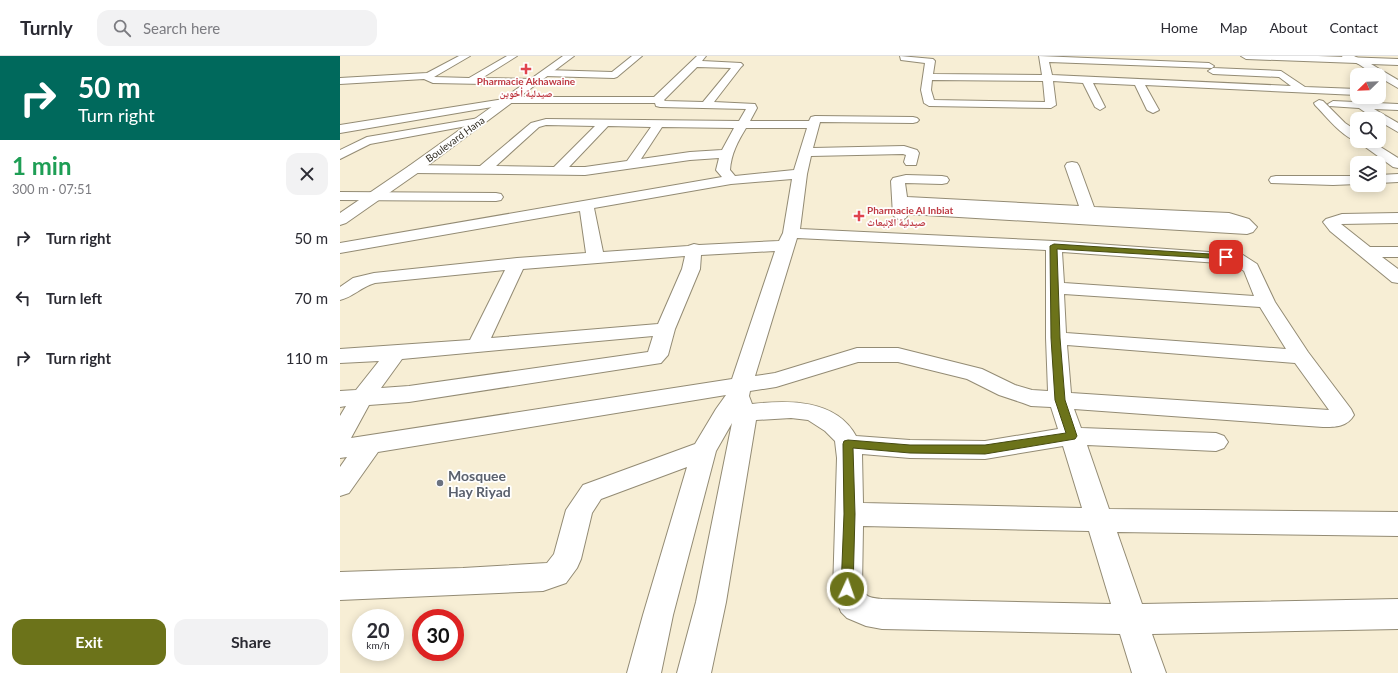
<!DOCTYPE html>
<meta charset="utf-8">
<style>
body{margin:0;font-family:Lato,"Noto Naskh Arabic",sans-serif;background:#f2f2f3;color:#2b2b33;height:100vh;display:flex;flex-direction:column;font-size:15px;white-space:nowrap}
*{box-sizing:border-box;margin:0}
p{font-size:13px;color:#7c7c81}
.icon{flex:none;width:22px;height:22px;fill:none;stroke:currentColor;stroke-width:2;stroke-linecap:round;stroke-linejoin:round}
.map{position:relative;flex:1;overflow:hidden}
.details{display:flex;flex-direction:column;background:#fff;width:340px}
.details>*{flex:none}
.hud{background:#00695c;color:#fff;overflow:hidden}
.needle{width:26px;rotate:247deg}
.buttons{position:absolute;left:1010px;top:12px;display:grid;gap:8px}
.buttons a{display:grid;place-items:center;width:36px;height:36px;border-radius:8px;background:#fff;box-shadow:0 2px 10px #0003;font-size:20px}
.speed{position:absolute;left:12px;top:553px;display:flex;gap:8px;font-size:20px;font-weight:700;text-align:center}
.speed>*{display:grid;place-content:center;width:52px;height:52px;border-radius:50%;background:#fff;box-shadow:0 2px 10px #0003;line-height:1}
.speed small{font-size:10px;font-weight:400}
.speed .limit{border:6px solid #d22;background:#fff;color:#111}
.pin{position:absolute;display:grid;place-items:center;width:34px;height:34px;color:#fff;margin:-17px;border-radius:8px;box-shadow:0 2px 6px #0006}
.me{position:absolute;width:44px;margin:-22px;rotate:3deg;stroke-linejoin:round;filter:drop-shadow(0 0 3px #0008)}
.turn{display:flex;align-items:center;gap:14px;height:84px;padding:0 12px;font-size:18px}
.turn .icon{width:52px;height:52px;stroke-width:2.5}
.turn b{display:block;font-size:28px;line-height:34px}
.round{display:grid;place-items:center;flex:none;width:42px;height:42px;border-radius:12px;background:#f2f2f3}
.overview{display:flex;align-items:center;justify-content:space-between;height:68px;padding:0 12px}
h1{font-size:24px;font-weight:700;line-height:30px;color:#1e9e55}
.cta{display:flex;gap:8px;margin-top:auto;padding:8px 12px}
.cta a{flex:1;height:46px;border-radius:12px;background:#6c731a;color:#fff;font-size:16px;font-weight:700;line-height:46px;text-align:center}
.cta a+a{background:#f2f2f3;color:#2b2b33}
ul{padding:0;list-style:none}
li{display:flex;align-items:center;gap:12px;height:60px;padding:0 12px}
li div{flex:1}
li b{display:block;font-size:15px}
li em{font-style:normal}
header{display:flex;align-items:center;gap:24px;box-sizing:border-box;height:56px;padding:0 20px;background:#fff;border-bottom:1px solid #e1e1e2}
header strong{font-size:19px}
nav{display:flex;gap:22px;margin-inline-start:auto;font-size:14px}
.search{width:280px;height:36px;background:#f2f2f3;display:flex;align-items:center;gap:10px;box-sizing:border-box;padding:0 14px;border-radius:12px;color:#7c7c81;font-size:15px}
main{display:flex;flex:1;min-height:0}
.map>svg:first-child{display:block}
</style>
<header>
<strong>Turnly</strong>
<div class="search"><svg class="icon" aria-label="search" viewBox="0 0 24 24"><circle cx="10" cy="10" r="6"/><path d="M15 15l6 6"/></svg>Search here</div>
<nav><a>Home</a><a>Map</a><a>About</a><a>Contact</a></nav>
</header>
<main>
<section class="details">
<div class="hud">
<div class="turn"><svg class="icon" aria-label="right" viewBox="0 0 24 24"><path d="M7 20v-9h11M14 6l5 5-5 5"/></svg><div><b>50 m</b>Turn right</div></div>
</div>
<div class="overview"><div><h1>1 min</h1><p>300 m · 07:51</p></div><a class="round"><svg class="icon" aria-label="close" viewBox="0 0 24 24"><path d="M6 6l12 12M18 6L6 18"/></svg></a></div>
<ul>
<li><svg class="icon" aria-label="right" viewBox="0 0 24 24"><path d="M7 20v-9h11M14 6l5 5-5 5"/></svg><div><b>Turn right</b></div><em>50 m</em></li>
<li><svg class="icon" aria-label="left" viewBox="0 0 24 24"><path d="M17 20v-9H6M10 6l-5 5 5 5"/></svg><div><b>Turn left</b></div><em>70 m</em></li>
<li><svg class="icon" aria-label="right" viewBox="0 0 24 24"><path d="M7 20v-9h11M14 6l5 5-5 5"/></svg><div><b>Turn right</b></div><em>110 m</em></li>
</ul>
<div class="cta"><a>Exit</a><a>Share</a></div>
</section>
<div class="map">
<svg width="1058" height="617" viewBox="0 0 1058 617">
<rect width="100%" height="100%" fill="#f7eed5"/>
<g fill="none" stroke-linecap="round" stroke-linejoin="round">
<!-- street casing -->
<g stroke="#938b74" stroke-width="2">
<g id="street">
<polygon points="119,0 130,0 94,21 129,22 167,0 177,0 142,22 194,23 199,26 194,29 93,27 84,23 0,28 0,22 87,17"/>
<polygon points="292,0 302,0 277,21 274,22 205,20 200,17 205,14 272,16"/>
<path d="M357 0H366L362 5 401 7 403 9 401 11 374 46 415 48 417 52 410 65H469L471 61 475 60 573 61 577 62 579 64 577 66 573 67 480 66 473 92 564 90 577 94 579 97 576 109H566L564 106 566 99 563 98 471 100 467 118 460 173 714 185 897 198 903 199 917 208 935 246 968 296 1011 353 1014 359C1007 371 996 371 983 371L734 353 741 372 876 377 884 380 888 386 884 392 876 395 747 389 769 453 1058 456V480L777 476 802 548 1058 543V573L812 578 826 617H792L780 578 542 573 526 570 507 562 501 556 493 536 497 402 495 385 485 375 468 364 451 362 416 364 386 546 371 617H337L356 546 392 367 376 395 333 559 321 617H287L303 559 347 411 261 443 252 457 241 503 237 512 226 527 203 535 0 544V516L123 512 207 507 214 498 226 454 243 429 355 388 376 353 386 339 38 396 9 437 0 440V411L7 401 0 402V360L6 350 0 351V335L16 334 39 305 0 307V293L130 284 165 214 35 227C21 231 13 241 0 244V231L13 222 34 217 177 202 246 197 240 155 0 197V187L382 121 376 114 379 102 350 104 245 119 74 117 69 116 67 113 69 110 74 109 140 110 191 67 206 63 399 65 406 53 320 51 316 50 315 47H169L164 49 0 77V69L164 43 169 41H314ZM357 11 391 12 363 46 325 45 324 44ZM206 69 255 70 214 111 156 110 199 71ZM268 70 311 71 287 105 245 111H229ZM322 71 394 72 382 94 350 96 301 103ZM406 72H467L454 114 395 120 390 114C391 98 398 85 406 72ZM452 123 443 177 439 185 359 189 354 188 348 190 263 196 254 152 391 128ZM457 182 706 194V282L708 335 692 334 675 329 642 313 558 292H517L435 317 415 320ZM435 195 392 323 11 382 29 349 69 346 321 307 328 299 335 273 360 213 361 199ZM722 196 893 208 904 215 914 240 724 227ZM345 200 342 213 318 268 151 282 183 213ZM724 238 920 251 946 293 726 277ZM313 280 308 296 69 330 41 332 62 303ZM727 289 955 307 989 354 731 337ZM518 306H558L627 323 659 339 683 347 691 350 711 351 718 373 645 385 570 384 516 380C496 343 448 344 412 348L409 340 410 335 436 331ZM723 390 742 452 523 447 522 398 570 402 645 403ZM523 470 749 475 771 548 542 543C533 542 524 542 522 531Z"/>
<path d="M560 0 593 3 595 5 593 18 702 19 699 0 869 7 874 10 872 12 709 6 712 19 951 30 939 21 873 18 868 15 873 12 941 15 965 31 1017 33V39L805 29 819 54 813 57 807 54 795 29 753 27 765 51 760 54 755 51 743 27 713 25 716 49 711 52 589 50 584 47 581 34 585 7 561 4ZM592 24 703 25 705 46 594 44 591 34Z"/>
<polygon points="1002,0 1014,0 1024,5 1019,8 1003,2"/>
<path d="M979 44 983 45 1005 67 1017 75V85C1002 81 986 60 975 49L974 47Z"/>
<polygon points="993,45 1058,48 1058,54 1034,53 1058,67 1058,76 1039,65 1039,63 1035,63 1019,52 989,50 988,48"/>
<polygon points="139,62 143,63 145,65 143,67 30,88 0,103 0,94 27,81"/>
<polygon points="1017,85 1031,85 1058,102 1058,112 1053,111"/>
<path d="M732 106 737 107 739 110 754 151 889 157 909 163 917 171 913 176 907 178 568 158 566 162 561 164 556 162 553 159 551 125 553 122 566 119 602 120 607 121 609 124 607 127 602 128 565 127 567 141 739 150 725 110 727 107ZM736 159 888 167 892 168 888 167Z"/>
<polygon points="1058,118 1058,126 1039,127 1039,119"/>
<polygon points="936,120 1017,120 1017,128 993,129 931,127 929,124 931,121"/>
<polygon points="0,136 156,137 161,138 163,141 161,144 156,145 0,144"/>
<polygon points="1058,157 1058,167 1001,168 1030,191 1058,191 1058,201 1042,201 1058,213 1058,227 1052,226 990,175 983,166 986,163 1002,158"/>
</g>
</g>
<!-- secondary casing -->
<g stroke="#938b74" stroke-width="2">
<g id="secondary">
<polygon points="223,0 234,0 79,116 6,167 0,169 0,157 69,110"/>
<polygon points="901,0 978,0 1058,3 1058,9 1031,8 1058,24 1058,32 1039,21 1039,19 1035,19 1017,7 906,3"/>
</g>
</g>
<!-- street -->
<use href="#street" fill="#fff" fill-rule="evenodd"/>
<!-- secondary -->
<use href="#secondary" fill="#fff" fill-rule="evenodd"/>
</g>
<!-- route -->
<polygon fill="#6c731a" stroke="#464b11" points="714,188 886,199 890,201 886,203 717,193 720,282 725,344 737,380 735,383 645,398 570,397 513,392 515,458 513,533 512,537 507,539 502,537 501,533 504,458 503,388 504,385 508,384 570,389 645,389 726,377 715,344 711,282 710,190"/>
<!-- markers -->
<g fill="#e0444e" stroke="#fff" stroke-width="1.5">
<path d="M184 7h4v4h4v4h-4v4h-4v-4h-4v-4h4z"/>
<path d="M517 154h4v4h4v4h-4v4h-4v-4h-4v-4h4z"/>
</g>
<circle fill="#6b7280" stroke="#fff" stroke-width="1.5" cx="100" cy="427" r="4"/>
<g text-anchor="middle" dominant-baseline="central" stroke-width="3.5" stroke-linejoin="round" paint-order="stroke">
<!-- far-health labels -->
<g font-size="10" font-weight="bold" fill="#be3a42" stroke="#fff">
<text x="186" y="25">Pharmacie Akhawaine<tspan x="186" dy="12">صيدلية أخوين</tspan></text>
<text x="527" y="154" text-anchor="start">Pharmacie Al Inbiat<tspan x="527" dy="12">صيدلية الإنبعاث</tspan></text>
</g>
<!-- far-street labels -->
<g font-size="10" fill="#343026" stroke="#fff">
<text transform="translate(115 83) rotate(-36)">Boulevard Hana</text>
</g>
<!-- near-worship labels -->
<g font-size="14" font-weight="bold" fill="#5b616d" stroke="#fff" text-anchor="start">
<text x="108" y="419">Mosquee<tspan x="108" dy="16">Hay Riyad</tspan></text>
</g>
</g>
</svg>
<div class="buttons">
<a><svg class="needle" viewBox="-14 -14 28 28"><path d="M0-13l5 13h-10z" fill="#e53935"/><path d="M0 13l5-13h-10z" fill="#7c7c81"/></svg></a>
<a><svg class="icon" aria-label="search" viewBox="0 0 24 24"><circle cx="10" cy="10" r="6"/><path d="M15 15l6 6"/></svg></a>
<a><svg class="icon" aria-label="layers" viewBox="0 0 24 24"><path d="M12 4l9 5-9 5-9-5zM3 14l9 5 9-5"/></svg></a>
</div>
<div class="speed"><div>20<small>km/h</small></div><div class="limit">30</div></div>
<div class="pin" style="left:886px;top:201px;background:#d93025"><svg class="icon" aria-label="arrive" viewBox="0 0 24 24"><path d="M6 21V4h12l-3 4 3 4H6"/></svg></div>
<svg class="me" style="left:507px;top:533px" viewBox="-20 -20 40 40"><circle r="17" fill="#6c731a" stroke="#fff" stroke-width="3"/><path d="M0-11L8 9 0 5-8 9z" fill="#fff"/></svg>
</div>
</main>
